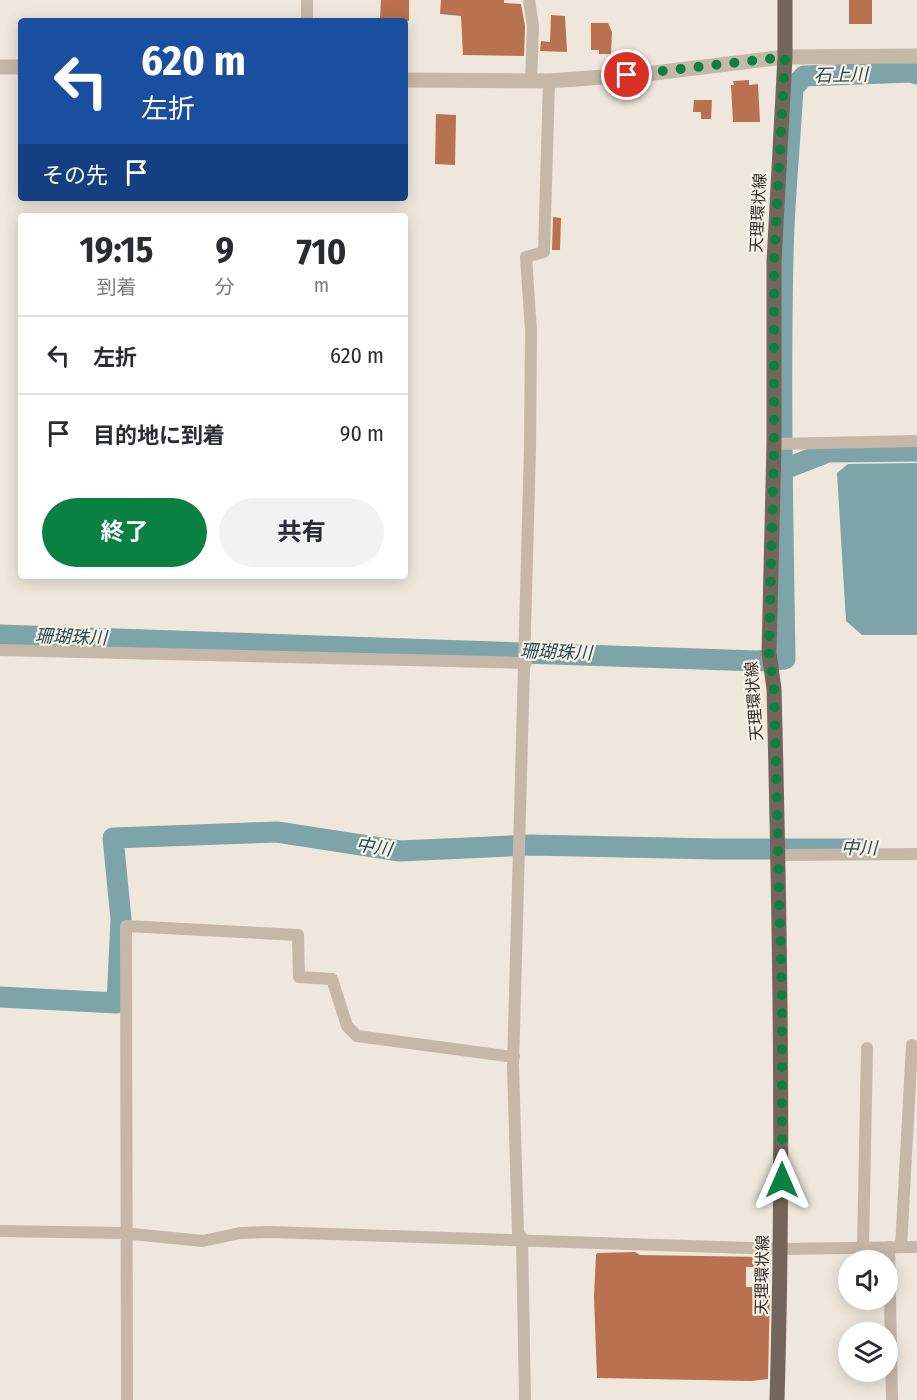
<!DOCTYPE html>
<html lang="ja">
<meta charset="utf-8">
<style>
body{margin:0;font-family:"Fira Sans Condensed","Noto Sans JP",sans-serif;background:#f2f2f3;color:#2b2b33;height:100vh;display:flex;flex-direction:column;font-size:22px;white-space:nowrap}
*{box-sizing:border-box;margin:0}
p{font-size:20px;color:#7c7c81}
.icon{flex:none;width:33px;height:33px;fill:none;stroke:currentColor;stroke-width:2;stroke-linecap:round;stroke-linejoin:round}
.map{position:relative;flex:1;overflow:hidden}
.details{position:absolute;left:18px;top:213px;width:390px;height:366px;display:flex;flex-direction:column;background:#fff;border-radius:6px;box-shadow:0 3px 15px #0003}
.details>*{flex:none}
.top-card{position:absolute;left:18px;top:18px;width:390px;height:183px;border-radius:6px;box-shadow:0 3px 15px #0003;background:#1a4fa0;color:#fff;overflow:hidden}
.tools{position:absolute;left:838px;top:1250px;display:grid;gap:12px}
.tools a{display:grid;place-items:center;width:60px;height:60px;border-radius:50%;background:#fff;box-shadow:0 3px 15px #0003;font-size:30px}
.pin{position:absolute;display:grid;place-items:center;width:51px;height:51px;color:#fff;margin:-26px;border:3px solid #fff;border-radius:50%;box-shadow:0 2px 6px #0007}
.me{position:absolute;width:66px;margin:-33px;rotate:0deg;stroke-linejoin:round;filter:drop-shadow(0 0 4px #0008)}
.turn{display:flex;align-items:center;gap:21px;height:126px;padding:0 24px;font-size:27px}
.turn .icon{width:78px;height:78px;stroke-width:2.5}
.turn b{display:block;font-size:42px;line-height:51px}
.then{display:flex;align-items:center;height:57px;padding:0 24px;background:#0003;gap:12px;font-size:22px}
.eta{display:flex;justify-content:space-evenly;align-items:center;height:102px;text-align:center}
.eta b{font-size:36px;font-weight:700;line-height:42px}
.action{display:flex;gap:12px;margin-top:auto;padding:12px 24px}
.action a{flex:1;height:69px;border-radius:36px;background:#0b8043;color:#fff;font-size:24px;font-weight:700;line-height:69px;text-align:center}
.action a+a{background:#f2f2f3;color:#2b2b33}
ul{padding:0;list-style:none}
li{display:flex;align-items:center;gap:18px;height:78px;padding:0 24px;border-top:2px solid #e1e1e2}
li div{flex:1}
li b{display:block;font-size:22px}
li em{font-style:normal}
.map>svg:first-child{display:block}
</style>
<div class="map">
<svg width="917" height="1400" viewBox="0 0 917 1400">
<rect width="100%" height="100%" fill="#efe7db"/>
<!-- water -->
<polygon fill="#7da4a9" points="917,463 917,635 862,635 846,621 837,473 848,464"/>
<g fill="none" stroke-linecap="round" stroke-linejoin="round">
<!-- river -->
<g stroke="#7da4a9" stroke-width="21">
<polyline points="782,470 828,452 917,451"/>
<path d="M0 635 757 661 785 659C783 525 780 391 783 257 784 200 790 145 793 88L804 76 913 72 917 74"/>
<polyline points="0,997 117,1003 121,919 113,838 277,832 400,851 531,845 714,849 868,849"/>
</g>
</g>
<!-- building -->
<g fill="#b9714f">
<polygon points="381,0 409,0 409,21 380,19"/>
<polygon points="441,0 504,0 504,3 521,4 525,26 524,56 463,55 461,16 440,14"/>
<rect x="849" y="0" width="23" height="24"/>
<polygon points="551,15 565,16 567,52 540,51 541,41 550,42"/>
<polygon points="591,23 608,23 612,32 611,54 599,54 599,50 591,50"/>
<polygon points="749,80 749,85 758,84 760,122 733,122 731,85 734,85 733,81"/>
<polygon points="694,100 712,100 711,119 701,119 701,112 693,112"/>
<polygon points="436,114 456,115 455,165 435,164"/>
<polygon points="553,217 561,218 560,250 552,250"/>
<polygon points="635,1252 640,1255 765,1257 765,1267 746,1267 746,1287 770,1287 768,1379 751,1381 597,1378 594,1297 596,1255 597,1253"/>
</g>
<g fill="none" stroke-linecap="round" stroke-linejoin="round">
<!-- minor -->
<g stroke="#c5b8a9" stroke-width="12">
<polyline points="529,0 533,26 531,81"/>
<polyline points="307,21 307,0"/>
<polyline points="774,444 917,441"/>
<polyline points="0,650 526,663"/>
<polyline points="778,855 917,854"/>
<polyline points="0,1231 122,1233 203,1241 240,1233 270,1232 782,1249 917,1247"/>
<polyline points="889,1247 892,1400"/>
<polyline points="901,1247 912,1045"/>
<polyline points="863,1248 867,1048"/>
<polyline points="127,1400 126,926 298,935 299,977 332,979 347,1026 357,1036 514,1057"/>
<polyline points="525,1400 522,1238 518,1233 513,1066 530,448 531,331 526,257 544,252 549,81"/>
</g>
<!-- tertiary -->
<g stroke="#c5b8a9" stroke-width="15">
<polyline points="0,67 21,67"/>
<polyline points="405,80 549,81 646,74 785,57 917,56"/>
</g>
<!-- primary -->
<path stroke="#74655a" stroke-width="15" d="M777 1400C784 1163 780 926 774 689L769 653 774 444V262L785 57V0"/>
</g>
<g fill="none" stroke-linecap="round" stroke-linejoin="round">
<!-- route -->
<polyline stroke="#0b8043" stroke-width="10" stroke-dasharray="0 18" points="627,75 785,57 774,262 774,444 769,653 774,689 782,1005 782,1180"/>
</g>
<g text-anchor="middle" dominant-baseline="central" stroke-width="4.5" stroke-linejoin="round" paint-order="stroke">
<!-- street labels -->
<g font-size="16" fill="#332c28" stroke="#f7f1e7">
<text transform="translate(758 213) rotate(-87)">天理環状線</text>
<text transform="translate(754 701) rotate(-94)">天理環状線</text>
<text transform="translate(762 1275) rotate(-89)">天理環状線</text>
</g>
<!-- water labels -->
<g font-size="18" font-style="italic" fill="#224a50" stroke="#f7f1e7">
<text transform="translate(841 75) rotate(-1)">石上川</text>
<text transform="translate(71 637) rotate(2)">珊瑚珠川</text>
<text transform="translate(556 652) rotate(2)">珊瑚珠川</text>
<text transform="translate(374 847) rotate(9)">中川</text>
<text transform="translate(859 848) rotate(1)">中川</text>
</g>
</g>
</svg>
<div class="tools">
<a><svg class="icon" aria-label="sound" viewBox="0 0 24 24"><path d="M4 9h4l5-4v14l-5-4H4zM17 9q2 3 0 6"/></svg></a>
<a><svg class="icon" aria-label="layers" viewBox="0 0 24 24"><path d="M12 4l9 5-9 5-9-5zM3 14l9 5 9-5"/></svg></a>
</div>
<div class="pin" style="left:627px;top:75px;background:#d93025"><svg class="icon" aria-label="arrive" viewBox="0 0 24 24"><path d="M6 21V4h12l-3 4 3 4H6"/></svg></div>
<svg class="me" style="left:782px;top:1180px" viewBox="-20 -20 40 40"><path d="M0-17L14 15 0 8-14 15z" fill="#0b8043" stroke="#fff" stroke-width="4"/></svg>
<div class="top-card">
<div class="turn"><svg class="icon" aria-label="left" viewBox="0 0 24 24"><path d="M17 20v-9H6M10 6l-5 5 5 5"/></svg><div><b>620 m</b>左折</div></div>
<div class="then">その先<svg class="icon" aria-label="arrive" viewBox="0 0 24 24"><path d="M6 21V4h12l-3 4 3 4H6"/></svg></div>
</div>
<section class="details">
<div class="eta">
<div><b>19:15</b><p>到着</p></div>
<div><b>9</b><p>分</p></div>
<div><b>710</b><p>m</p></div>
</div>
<ul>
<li><svg class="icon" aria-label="left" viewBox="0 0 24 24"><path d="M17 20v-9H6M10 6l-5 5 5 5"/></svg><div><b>左折</b></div><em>620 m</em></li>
<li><svg class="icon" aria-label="arrive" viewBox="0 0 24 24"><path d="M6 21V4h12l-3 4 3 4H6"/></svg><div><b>目的地に到着</b></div><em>90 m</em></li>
</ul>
<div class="action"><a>終了</a><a>共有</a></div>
</section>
</div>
